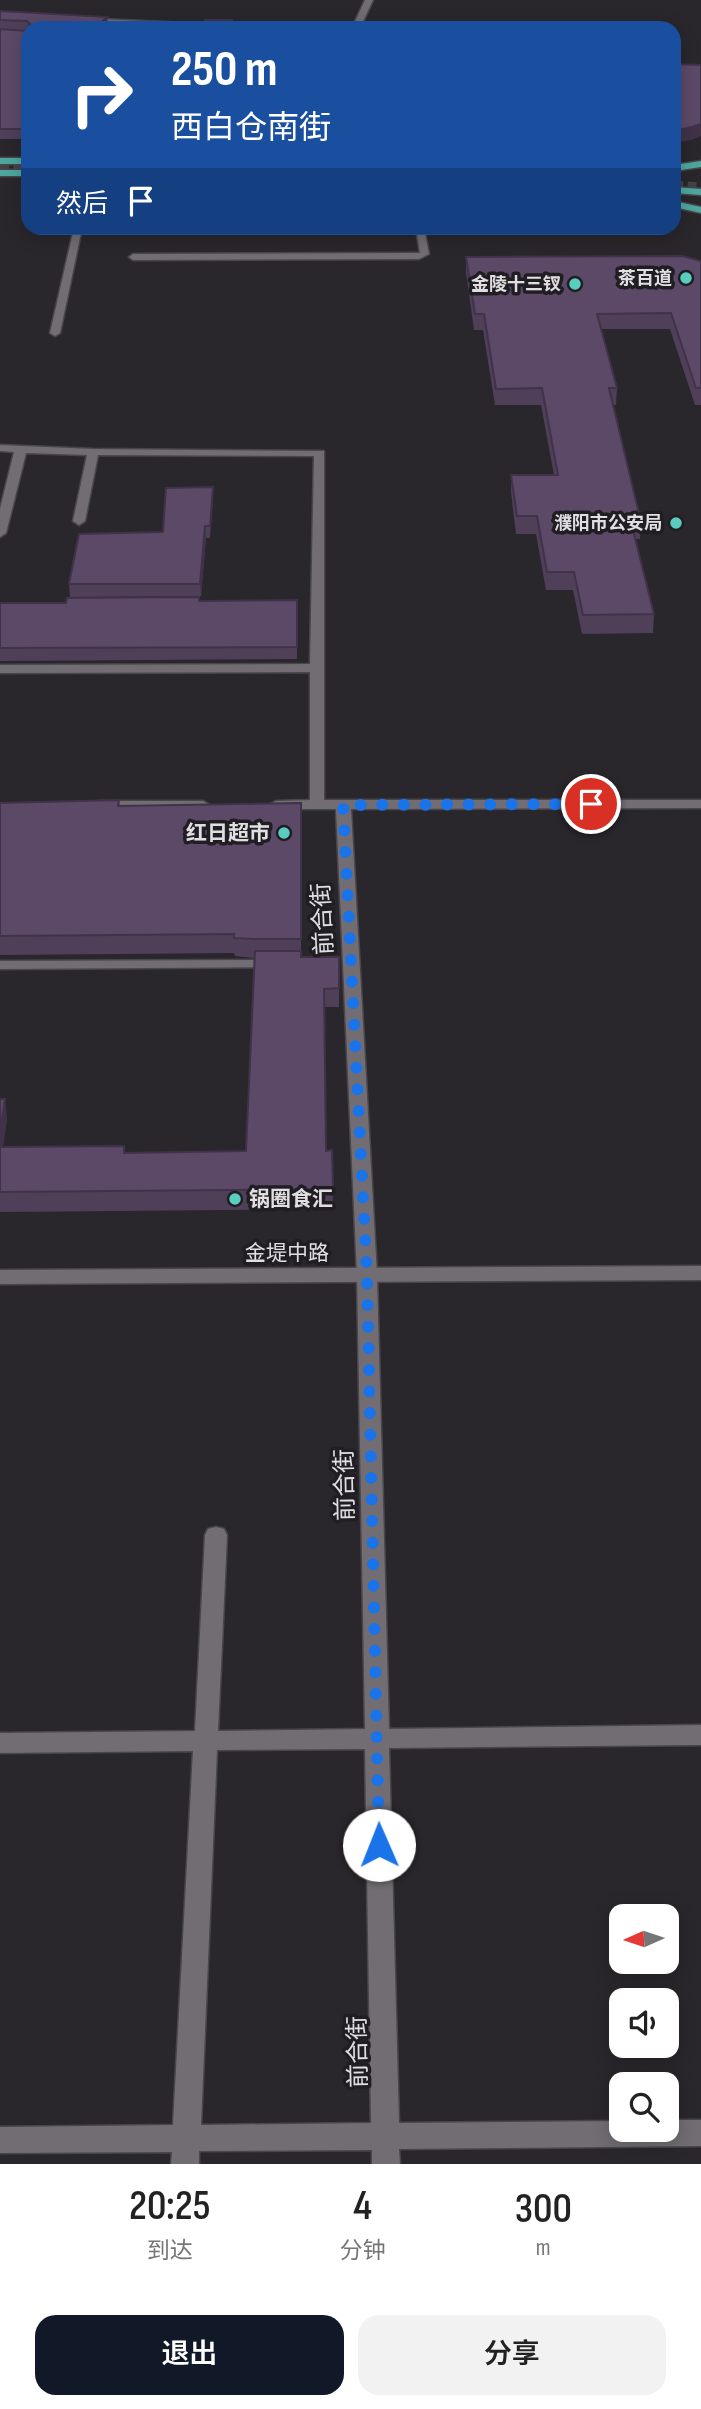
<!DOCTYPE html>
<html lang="zh">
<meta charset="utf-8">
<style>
body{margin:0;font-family:"Sofia Sans Condensed","Noto Sans SC",sans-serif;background:#f2f2f2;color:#222;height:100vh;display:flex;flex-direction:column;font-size:26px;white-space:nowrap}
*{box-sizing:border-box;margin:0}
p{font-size:23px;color:#767676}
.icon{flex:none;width:38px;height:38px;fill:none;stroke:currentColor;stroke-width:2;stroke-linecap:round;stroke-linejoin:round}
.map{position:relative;height:2164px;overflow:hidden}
.drawer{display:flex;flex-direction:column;background:#fff;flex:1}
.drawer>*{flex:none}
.banner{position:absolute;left:21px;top:21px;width:660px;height:214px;border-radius:21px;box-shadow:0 4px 18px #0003;background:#1a4fa0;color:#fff;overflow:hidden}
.needle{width:46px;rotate:267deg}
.controls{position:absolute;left:609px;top:1904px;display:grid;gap:14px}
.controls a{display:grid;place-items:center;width:70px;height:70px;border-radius:14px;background:#fff;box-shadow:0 4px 18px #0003;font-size:35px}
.pin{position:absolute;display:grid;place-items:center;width:60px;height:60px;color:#fff;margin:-30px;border:4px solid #fff;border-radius:50%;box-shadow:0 2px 7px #0007}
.me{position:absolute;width:77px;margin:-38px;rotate:359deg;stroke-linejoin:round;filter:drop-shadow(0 0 5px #0008)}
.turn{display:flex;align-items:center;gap:24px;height:147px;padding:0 35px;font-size:32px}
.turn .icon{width:91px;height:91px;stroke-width:2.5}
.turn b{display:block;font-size:49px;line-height:60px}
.then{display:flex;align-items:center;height:66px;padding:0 35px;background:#0003;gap:14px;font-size:26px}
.eta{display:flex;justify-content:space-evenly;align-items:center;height:119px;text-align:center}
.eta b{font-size:42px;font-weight:600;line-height:49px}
.button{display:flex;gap:14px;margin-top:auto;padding:14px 35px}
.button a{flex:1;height:80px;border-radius:21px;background:#111827;color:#fff;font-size:28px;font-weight:600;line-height:80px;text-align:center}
.button a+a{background:#f2f2f2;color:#222}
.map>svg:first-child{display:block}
</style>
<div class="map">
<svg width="701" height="2164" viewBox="0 0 701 2164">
<rect width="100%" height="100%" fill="#2a272c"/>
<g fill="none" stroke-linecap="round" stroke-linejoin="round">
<!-- pedestrian-tunnel -->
<g stroke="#454247" stroke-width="9" stroke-dasharray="9 4.5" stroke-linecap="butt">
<polyline points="0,168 28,167"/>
<polyline points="674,185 701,187"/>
</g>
<!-- service casing -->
<g stroke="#48464a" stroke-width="3">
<g id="service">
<polygon points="74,228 82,228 60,333 55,336 50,333"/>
<polygon points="416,228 424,228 429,254 419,259 133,260 129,257 133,254 418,253 420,253"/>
<polygon points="274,960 279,961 281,964 279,967 0,969 0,961"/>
</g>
</g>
<!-- minor casing -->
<g stroke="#48464a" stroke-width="3">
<g id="minor">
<polygon points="365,0 373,0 360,28 352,28"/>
<polygon points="81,18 247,26 251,28 84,22"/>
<path d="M0 445 93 449 324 451V800H701V808L351 809 377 1275 389 1729 701 1725V1745L389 1748 399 2123 621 2121V2130H667V2120H701V2146L399 2149 400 2164H372V2150L199 2151V2164H171L172 2152 0 2153V2127L173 2125 193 1751 0 1753V1733L195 1731 205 1535 208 1529 216 1527 224 1529 227 1535 218 1731 365 1729 357 1275 336 809H276L269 805 276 801 310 800V672L0 673V665L310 664 314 456 98 455 85 521 79 525 73 521 87 455 26 453 6 533 0 537V509L14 452 0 451ZM365 1749 371 2123 201 2125 217 1750Z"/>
<polygon points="98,801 203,801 210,805 203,809 93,808 91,805"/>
</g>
</g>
<!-- tertiary casing -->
<g stroke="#48464a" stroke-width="3">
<polygon id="tertiary" points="701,1266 701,1280 0,1284 0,1270"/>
</g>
<!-- primary casing -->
<g stroke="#48464a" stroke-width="3">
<g id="primary">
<rect x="0" y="158" width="28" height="6"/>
<polygon points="701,161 701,167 674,171 674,165"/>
<rect x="0" y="170" width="28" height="6"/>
<polygon points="674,187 701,189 701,195 674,193"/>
<polygon points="674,201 701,207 701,213 674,207"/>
</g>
</g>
<!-- service -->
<use href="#service" fill="#716d73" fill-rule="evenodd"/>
<!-- minor -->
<use href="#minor" fill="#716d73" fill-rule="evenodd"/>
<!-- tertiary -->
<use href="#tertiary" fill="#716d73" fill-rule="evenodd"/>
<!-- primary -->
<use href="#primary" fill="#4da79f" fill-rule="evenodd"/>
</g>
<!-- wall -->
<g fill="#4f3f59">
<polygon points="0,11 107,17 108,25 28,28 28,139 0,139"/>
<polygon points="466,257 701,261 701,405 695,405 670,329 601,329 617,388 616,405 613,405 641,522 640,539 635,539 654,614 653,633 582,634 573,590 546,590 536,534 516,534 511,492 511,475 554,475 541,405 495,405 483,330 474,330 466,272"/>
<polygon points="213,499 210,538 206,538 201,596 70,597 69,584 163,532"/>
<polygon points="297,600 297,659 0,661 0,603"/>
<polygon points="119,800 120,806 301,803 301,957 339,957 339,1007 324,1007 326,1151 332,1150 333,1209 0,1212 0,1099 7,1118 3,1147 124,1153 246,1151 254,958 235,956 234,953 0,955 0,803"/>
</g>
<!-- shaded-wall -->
<g fill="#403349">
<polygon points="107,17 108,25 105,28 95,28"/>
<polygon points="701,124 701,136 691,140 674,143 674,131"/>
<polygon points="213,487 213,499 210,538 210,526"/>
<polygon points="205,526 206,538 201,596 200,584"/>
<polygon points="5,1099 7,1118 0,1166 0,1132"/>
</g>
<!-- building -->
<g fill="#5c4968" stroke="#403349" stroke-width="2">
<polygon points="0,11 107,17 95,28 28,28 30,24 27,21 0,20"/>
<polygon points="205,20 232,20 231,28 204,28"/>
<polygon points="0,29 27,31 28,29 28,129 0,129"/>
<polygon points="674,64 701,65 701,124 692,127 674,131"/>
<polygon points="682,256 701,261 701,388 696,388 671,313 597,314 617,388 609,388 641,522 631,522 654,614 583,615 574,572 547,572 537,516 517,516 511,475 558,475 542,388 496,389 484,314 475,314 466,257"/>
<polygon points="213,487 210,526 205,526 200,584 69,584 79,534 163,532 166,488"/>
<polygon points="199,597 199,601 297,600 297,647 0,648 0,603 66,603 67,598"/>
<polygon points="119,800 118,806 301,803 301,939 255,939 234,938 234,934 0,936 0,803"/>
<polygon points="255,951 301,951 301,957 339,957 339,988 324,989 326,1151 332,1150 333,1189 0,1192 0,1147 124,1146 124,1153 246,1151"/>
<polygon points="0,1099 5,1099 0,1132"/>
</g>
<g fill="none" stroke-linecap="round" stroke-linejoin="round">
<!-- route -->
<polyline stroke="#1a73e8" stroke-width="12" stroke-dasharray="0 21.6" points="379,1845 367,1275 343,805 591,804"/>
</g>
<!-- markers -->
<g fill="#59cebf" stroke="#211e23" stroke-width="2.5">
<circle cx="686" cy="278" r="7"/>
<circle cx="575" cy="284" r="7"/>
<circle cx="676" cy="523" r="7"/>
<circle cx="284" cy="833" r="7"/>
<circle cx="235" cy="1199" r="7"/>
</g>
<g text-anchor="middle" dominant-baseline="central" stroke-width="7" stroke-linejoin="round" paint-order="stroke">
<!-- far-poi labels -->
<g font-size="18" font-weight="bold" fill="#e0dee1" stroke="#211e23" text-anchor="end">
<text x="672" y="278">茶百道</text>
<text x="561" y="284">金陵十三钗</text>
<text x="662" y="523">濮阳市公安局</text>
</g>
<!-- poi labels -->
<g font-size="21" font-weight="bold" fill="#e0dee1" stroke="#211e23" text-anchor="end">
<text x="270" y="833">红日超市</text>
<text x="249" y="1199" text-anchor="start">锅圈食汇</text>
</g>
<!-- street labels -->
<g font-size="21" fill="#e0dee1" stroke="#211e23">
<text x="287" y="1253">金堤中路</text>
</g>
<!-- near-street labels -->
<g font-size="24" fill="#e0dee1" stroke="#211e23">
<text transform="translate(323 919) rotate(-93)">前合街</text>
<text transform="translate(345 1485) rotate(-91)">前合街</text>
<text transform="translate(358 2052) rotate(-91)">前合街</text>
</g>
</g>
</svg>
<div class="controls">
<a><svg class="needle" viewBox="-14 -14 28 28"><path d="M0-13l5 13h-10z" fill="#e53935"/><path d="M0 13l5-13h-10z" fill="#767676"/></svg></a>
<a><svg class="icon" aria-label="sound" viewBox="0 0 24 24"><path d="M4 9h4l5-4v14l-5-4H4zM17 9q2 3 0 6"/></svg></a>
<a><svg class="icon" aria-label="search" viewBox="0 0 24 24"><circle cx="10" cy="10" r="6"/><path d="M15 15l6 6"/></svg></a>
</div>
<div class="pin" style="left:591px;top:804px;background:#d93025"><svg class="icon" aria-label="arrive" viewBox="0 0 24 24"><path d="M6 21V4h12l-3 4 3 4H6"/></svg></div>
<svg class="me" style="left:379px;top:1845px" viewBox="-20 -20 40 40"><circle r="19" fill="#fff"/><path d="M0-13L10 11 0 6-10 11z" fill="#1a73e8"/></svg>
<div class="banner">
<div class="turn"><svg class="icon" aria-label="right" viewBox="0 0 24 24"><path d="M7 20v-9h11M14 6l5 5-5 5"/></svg><div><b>250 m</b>西白仓南街</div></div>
<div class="then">然后<svg class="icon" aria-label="arrive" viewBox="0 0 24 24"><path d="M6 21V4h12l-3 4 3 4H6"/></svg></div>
</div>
</div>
<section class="drawer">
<div class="eta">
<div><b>20:25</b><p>到达</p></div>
<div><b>4</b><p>分钟</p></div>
<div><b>300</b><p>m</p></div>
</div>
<div class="button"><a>退出</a><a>分享</a></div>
</section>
